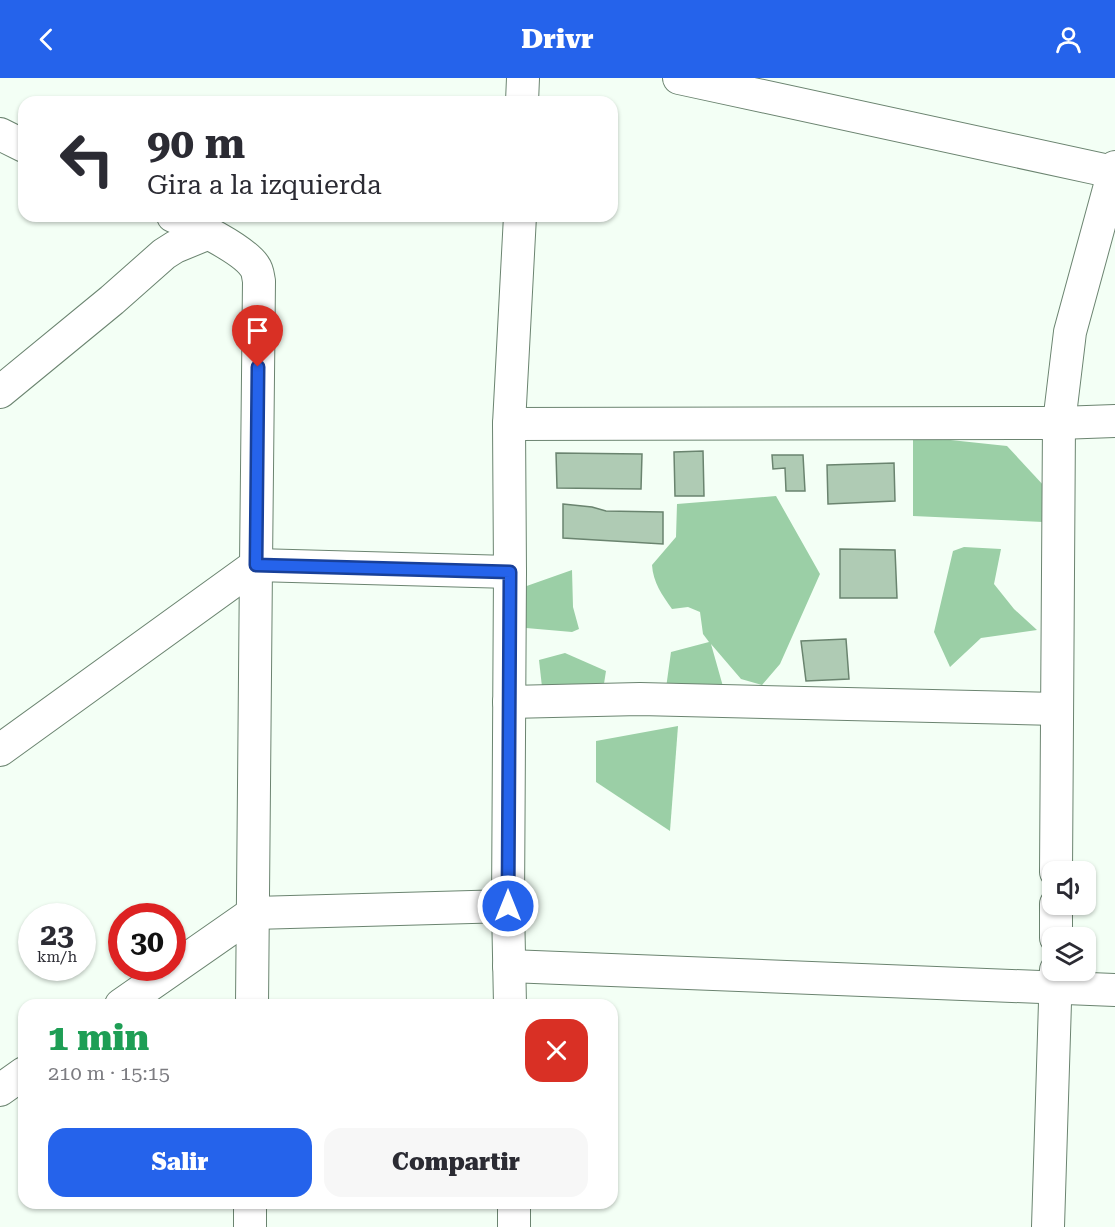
<!DOCTYPE html>
<html lang="es">
<meta charset="utf-8">
<style>
body{margin:0;font-family:"Roboto Serif",serif;background:#f7f7f7;color:#2b2b33;height:100vh;display:flex;flex-direction:column;font-size:22px;white-space:nowrap}
*{box-sizing:border-box;margin:0}
p{font-size:20px;color:#7c7c81}
.icon{flex:none;width:33px;height:33px;fill:none;stroke:currentColor;stroke-width:2;stroke-linecap:round;stroke-linejoin:round}
.map{position:relative;flex:1;overflow:hidden}
.panel{position:absolute;left:18px;top:921px;width:600px;height:210px;display:flex;flex-direction:column;background:#fff;border-radius:18px;box-shadow:0 2px 4px #0004}
.panel>*{flex:none}
.banner{position:absolute;left:18px;top:18px;width:600px;height:126px;border-radius:18px;box-shadow:0 2px 4px #0004;background:#fff;color:#2b2b33;overflow:hidden}
.tools{position:absolute;left:1042px;top:783px;display:grid;gap:12px}
.tools a{display:grid;place-items:center;width:54px;height:54px;border-radius:12px;background:#fff;box-shadow:0 2px 4px #0004;font-size:30px}
.speed{position:absolute;left:18px;top:825px;display:flex;gap:12px;font-size:30px;font-weight:700;text-align:center}
.speed>*{display:grid;place-content:center;width:78px;height:78px;border-radius:50%;background:#fff;box-shadow:0 2px 4px #0004;line-height:1}
.speed small{font-size:15px;font-weight:400}
.speed .limit{border:9px solid #d22;background:#fff;color:#111}
.pin{position:absolute;display:grid;place-items:center;width:51px;height:51px;color:#fff;margin:-62px -26px;border-radius:50% 50% 50% 0;rotate:-45deg;box-shadow:0 0 6px #0007}
.pin .icon{rotate:45deg}
.me{position:absolute;width:66px;margin:-33px;rotate:0deg;stroke-linejoin:round;filter:drop-shadow(0 0 4px #0008)}
.turn{display:flex;align-items:center;gap:21px;height:126px;padding:0 30px;font-size:27px}
.turn .icon{width:78px;height:78px;stroke-width:2.5}
.turn b{display:block;font-size:42px;line-height:51px}
.round{display:grid;place-items:center;flex:none;width:63px;height:63px;border-radius:18px;background:#f7f7f7}
.headline{display:flex;align-items:center;justify-content:space-between;height:102px;padding:0 30px}
h1{font-size:36px;font-weight:800;line-height:45px;color:#1e9e55}
.action{display:flex;gap:12px;margin-top:auto;padding:12px 30px}
.action a{flex:1;height:69px;border-radius:18px;background:#2563eb;color:#fff;font-size:24px;font-weight:800;line-height:69px;text-align:center}
.action a+a{background:#f7f7f7;color:#2b2b33}
header{display:flex;justify-content:space-between;align-items:center;height:78px;padding:0 30px;background:#2563eb;color:#fff;font-size:27px;font-weight:800}
.map>svg:first-child{display:block}
</style>
<header><svg class="icon" aria-label="back" viewBox="0 0 24 24"><path d="M15 5l-7 7 7 7"/></svg>Drivr<svg class="icon" aria-label="person" viewBox="0 0 24 24"><circle cx="12" cy="8" r="4"/><path d="M4 21q1-7 8-7t8 7"/></svg></header>
<div class="map">
<svg width="1115" height="1149" viewBox="0 0 1115 1149">
<rect width="100%" height="100%" fill="#f3fff5"/>
<!-- forest -->
<g fill="#9bcfa6">
<polygon points="913,358 1007,368 1045,409 1043,444 913,438"/>
<path d="M776 418 820 496 780 586 762 607 741 601 711 566 724 612 666 610 671 574 709 564 703 556 700 534 688 529 672 531C662 517 653 504 652 487L676 459 677 426Z"/>
<polygon points="964,469 1001,471 994,506 1014,531 1037,552 981,560 950,589 934,554 953,473"/>
<polygon points="572,492 573,529 579,551 572,554 526,550 519,524 521,510"/>
<polygon points="565,575 606,593 603,612 542,609 539,582"/>
<polygon points="678,648 670,753 596,704 596,663"/>
</g>
<!-- building -->
<g fill="#afcbb4" stroke="#6a846f" stroke-width="1.5">
<polygon points="703,373 704,418 675,418 674,374"/>
<polygon points="556,375 642,376 641,411 557,410"/>
<polygon points="772,377 803,377 805,413 786,413 785,390 773,391"/>
<polygon points="894,385 895,423 828,426 827,387"/>
<polygon points="563,426 592,429 606,433 663,434 663,466 563,460"/>
<polygon points="840,471 895,472 897,520 840,520"/>
<polygon points="846,561 849,601 806,603 801,563"/>
</g>
<g fill="none" stroke-linecap="round" stroke-linejoin="round">
<!-- minor casing -->
<g stroke="#6b8470" stroke-width="34">
<g id="minor">
<polyline points="679,0 1113,94"/>
<polyline points="522,24 523,0"/>
<polyline points="0,56 24,68"/>
<polyline points="0,314 112,222 164,176 175,169 209,155"/>
<polyline points="509,346 1059,345 1115,343"/>
<polyline points="509,624 640,621 1056,631"/>
<path d="M0 672 256 487 259 203C258 199 258 193 255 189 244 171 193 147 173 138"/>
<polyline points="1056,794 1059,345 1070,254 1115,89"/>
<polyline points="1056,860 1056,826"/>
<polyline points="509,888 1115,912"/>
<polyline points="121,927 253,835 508,828"/>
<polyline points="252,927 256,487 510,494"/>
<polyline points="510,927 508,828 510,494 509,346 520,138"/>
<polyline points="0,1012 24,995"/>
<polyline points="514,1125 514,1149"/>
<polyline points="250,1149 250,1125"/>
<polyline points="1048,1149 1056,892"/>
</g>
</g>
<!-- minor -->
<use href="#minor" stroke="#fff" stroke-width="32"/>
</g>
<g fill="none" stroke-linecap="round" stroke-linejoin="round">
<!-- route casing -->
<g stroke="#184099" stroke-width="15">
<polyline id="route" points="258,289 256,487 510,494 508,828"/>
</g>
<!-- route -->
<use href="#route" stroke="#2563eb" stroke-width="10"/>
</g>
</svg>
<div class="tools">
<a><svg class="icon" aria-label="sound" viewBox="0 0 24 24"><path d="M4 9h4l5-4v14l-5-4H4zM17 9q2 3 0 6"/></svg></a>
<a><svg class="icon" aria-label="layers" viewBox="0 0 24 24"><path d="M12 4l9 5-9 5-9-5zM3 14l9 5 9-5"/></svg></a>
</div>
<div class="speed"><div>23<small>km/h</small></div><div class="limit">30</div></div>
<div class="pin" style="left:258px;top:289px;background:#d93025"><svg class="icon" aria-label="arrive" viewBox="0 0 24 24"><path d="M6 21V4h12l-3 4 3 4H6"/></svg></div>
<svg class="me" style="left:508px;top:828px" viewBox="-20 -20 40 40"><circle r="17" fill="#2563eb" stroke="#fff" stroke-width="3"/><path d="M0-11L8 9 0 5-8 9z" fill="#fff"/></svg>
<div class="banner">
<div class="turn"><svg class="icon" aria-label="left" viewBox="0 0 24 24"><path d="M17 20v-9H6M10 6l-5 5 5 5"/></svg><div><b>90 m</b>Gira a la izquierda</div></div>
</div>
<section class="panel">
<div class="headline"><div><h1>1 min</h1><p>210 m · 15:15</p></div><a class="round" style="background:#d93025;color:#fff"><svg class="icon" aria-label="close" viewBox="0 0 24 24"><path d="M6 6l12 12M18 6L6 18"/></svg></a></div>
<div class="action"><a>Salir</a><a>Compartir</a></div>
</section>
</div>
